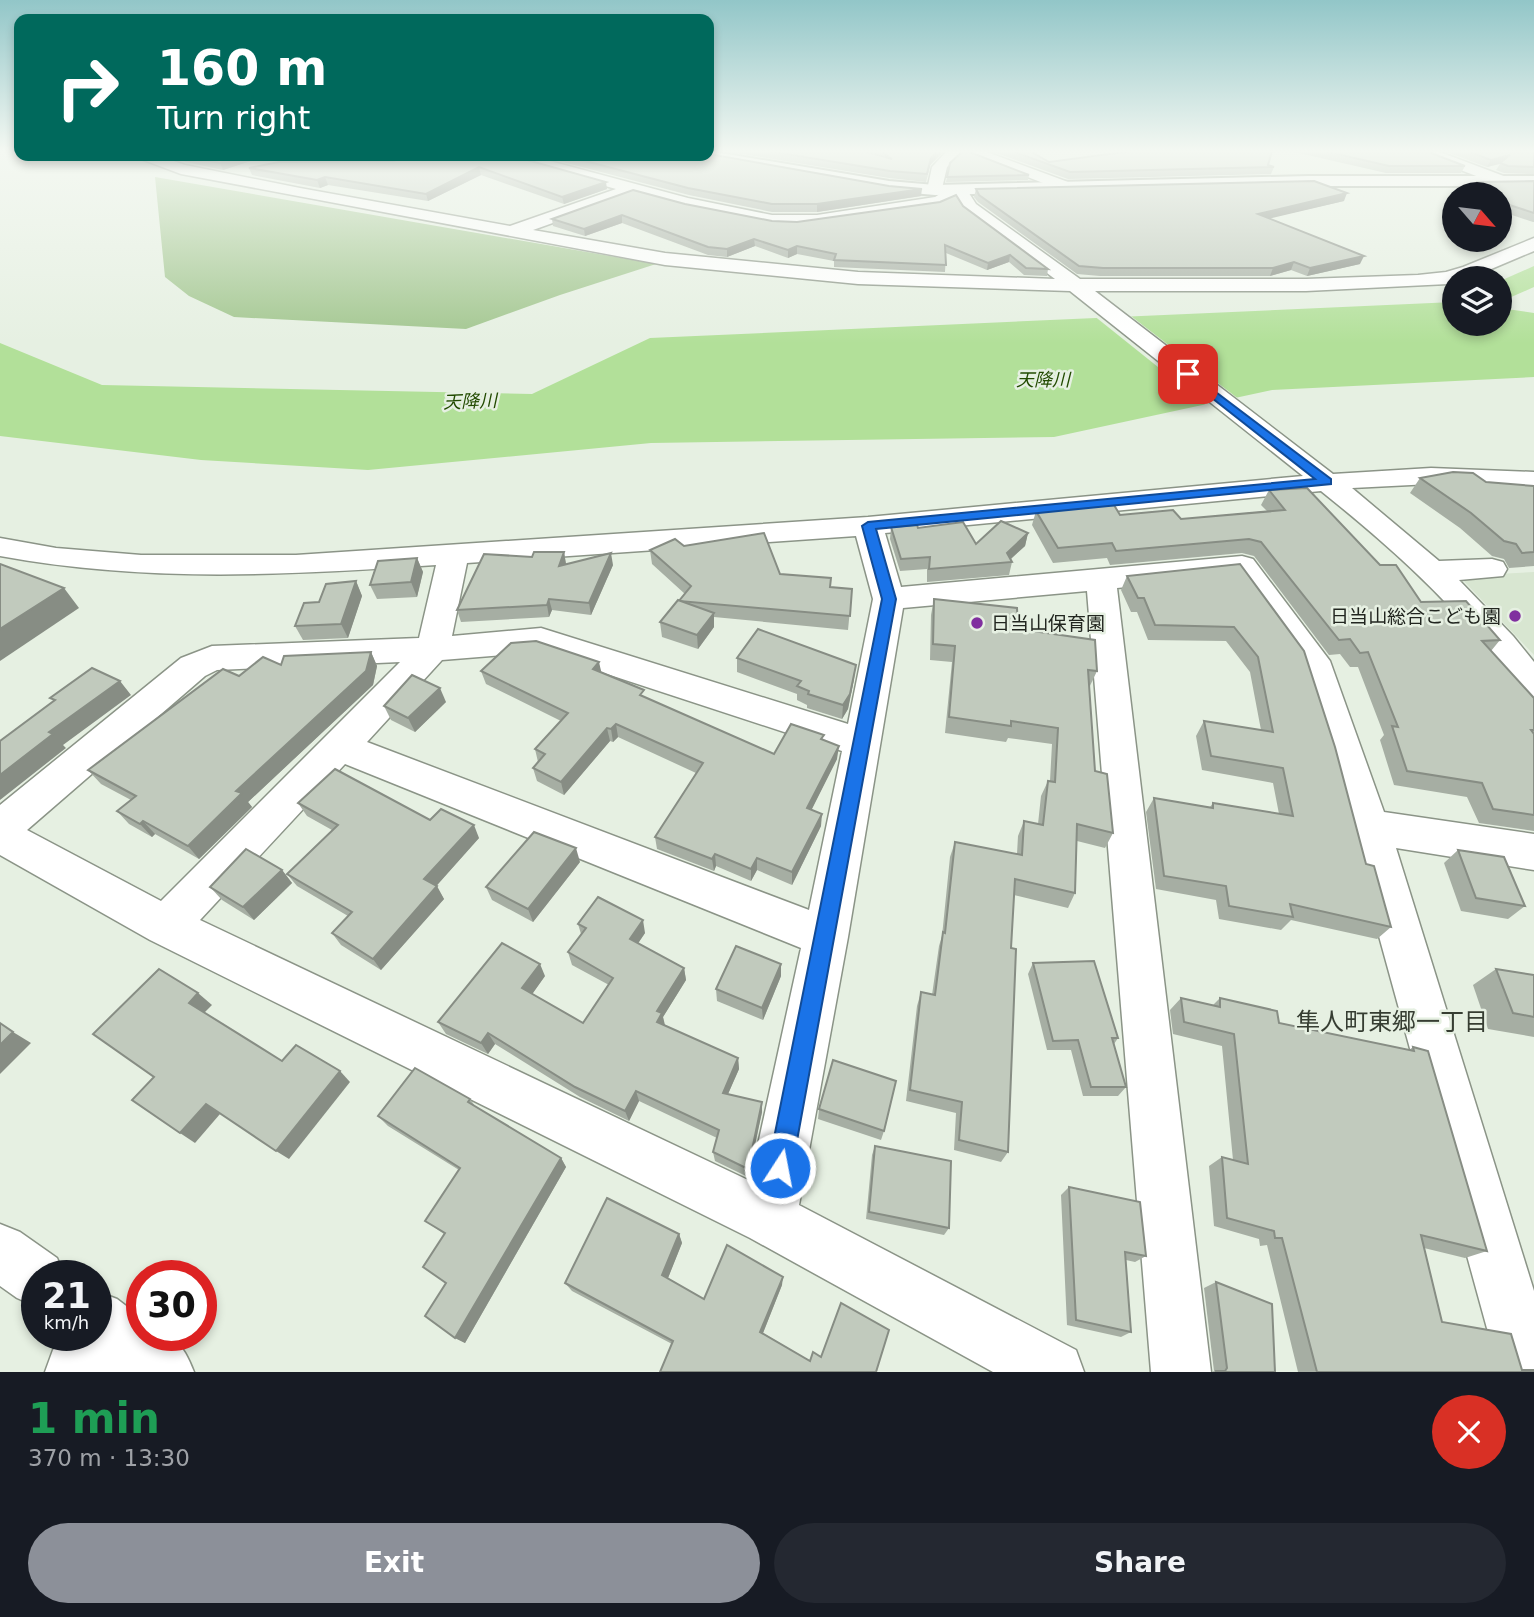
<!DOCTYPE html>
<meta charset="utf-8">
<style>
body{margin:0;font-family:"DejaVu Sans","Noto Sans JP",sans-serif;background:#242831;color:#f1f3f6;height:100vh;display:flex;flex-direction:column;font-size:26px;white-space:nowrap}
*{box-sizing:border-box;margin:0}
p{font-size:23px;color:#9ea1a6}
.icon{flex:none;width:38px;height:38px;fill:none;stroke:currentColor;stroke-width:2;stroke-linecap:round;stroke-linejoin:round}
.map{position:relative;height:1372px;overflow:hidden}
.sheet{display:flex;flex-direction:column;background:#171b24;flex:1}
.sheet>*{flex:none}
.banner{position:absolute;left:14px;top:14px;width:700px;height:147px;border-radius:14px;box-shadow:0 4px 10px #0003;background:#00695c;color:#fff;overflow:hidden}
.needle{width:46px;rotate:118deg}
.controls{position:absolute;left:1442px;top:182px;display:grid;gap:14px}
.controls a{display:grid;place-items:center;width:70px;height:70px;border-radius:50%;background:#171b24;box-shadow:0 4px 10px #0003;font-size:35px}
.speed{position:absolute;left:21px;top:1260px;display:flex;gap:14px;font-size:35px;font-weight:700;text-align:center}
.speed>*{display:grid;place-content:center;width:91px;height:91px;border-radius:50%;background:#171b24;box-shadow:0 4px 10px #0003;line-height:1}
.speed small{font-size:18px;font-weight:400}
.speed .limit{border:10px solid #d22;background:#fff;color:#111}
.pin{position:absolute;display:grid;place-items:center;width:60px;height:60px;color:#fff;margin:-30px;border-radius:14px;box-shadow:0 4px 10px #0006}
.me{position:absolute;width:77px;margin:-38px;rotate:11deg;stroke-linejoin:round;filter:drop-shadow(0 0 5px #0008)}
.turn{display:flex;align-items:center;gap:24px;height:147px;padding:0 28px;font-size:32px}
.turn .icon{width:91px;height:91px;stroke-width:2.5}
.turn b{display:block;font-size:49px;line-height:60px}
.round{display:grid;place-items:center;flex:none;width:74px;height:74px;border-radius:37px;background:#242831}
.summary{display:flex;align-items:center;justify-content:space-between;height:119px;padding:0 28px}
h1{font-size:42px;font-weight:600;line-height:52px;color:#1e9e55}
.cta{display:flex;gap:14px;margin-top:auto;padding:14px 28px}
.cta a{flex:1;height:80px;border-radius:42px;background:#8c9099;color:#fff;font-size:28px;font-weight:600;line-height:80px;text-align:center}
.cta a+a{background:#242831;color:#f1f3f6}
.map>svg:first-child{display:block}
</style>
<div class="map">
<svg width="1534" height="1372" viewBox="0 0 1534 1372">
<rect width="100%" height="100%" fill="#e6f0e2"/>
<!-- built -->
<polygon fill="#d8e6d1" points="1534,572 1534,655 1459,576"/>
<!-- green -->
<polygon fill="#a2c68f" points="155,177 656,264 560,295 466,329 234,317 189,296 165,277"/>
<!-- water -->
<polygon fill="#b2e099" points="1454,302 1454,324 1500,324 1500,308 1534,313 1534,377 1272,390 1054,437 651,443 368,470 201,460 0,436 0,343 102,385 532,394 650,338"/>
<!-- pier -->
<polygon fill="#e6f0e2" points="1127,313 1240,400 1208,407 1093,315"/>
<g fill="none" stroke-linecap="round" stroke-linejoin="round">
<!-- river -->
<polygon fill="#b2e099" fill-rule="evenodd" points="1534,266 1534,287 1500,302 1500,281"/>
<!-- minor casing -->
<g stroke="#8b9487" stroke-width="3">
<g id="minor">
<path d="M947 151H984L1068 182 1070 185 1068 188H1056L963 152 947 167 941 193 953 187H965L976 204 1080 279H1306L1418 275 1446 272 1463 267 1534 238V251L1477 275 1454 278V282L1448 284 1306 291H1095L1333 474 1431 468 1534 472V488L1431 484 1352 488 1439 561 1492 559 1503 562 1507 569 1503 576 1459 580 1513 636 1534 662V700C1514 694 1504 671 1491 655 1443 593 1382 540 1321 491L885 533 901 587 1242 556 1253 559 1330 661 1384 812 1534 834V870L1396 848 1534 1291V1372H1499L1349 827 1297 664 1234 576 1117 588 1211 1372H1151L1087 591 903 608 848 937 799 1205 1076 1350 1084 1372H993L750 1238 150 940 0 855V805L181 658 212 646 419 638 436 565C288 575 147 583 0 556V538L56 548 141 555H296L868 517 1303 476 1070 291 858 284 665 265 181 174 141 159 138 156H159L185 165 300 188 510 226 616 189 510 159 508 156H531L688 198 772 215H817L935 197 940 194 929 193 927 190 932 167ZM634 194 686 208 772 225 797 227 939 206 956 198 964 211 1055 279 858 272 665 253 533 230ZM856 536 873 599 848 724 541 628 452 636 467 563ZM540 652 842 751 809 910 367 742 442 660ZM400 662 161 901 27 830 205 676 217 670ZM345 764 801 948 750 1181 200 920Z"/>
<polygon points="1417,151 1437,151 1509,178 1511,181 1503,186 1497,184 1419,154"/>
<path d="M390 156H424C412 166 342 173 331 163L339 158Z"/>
<polygon points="0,1224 20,1232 57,1258 65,1276 37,1276 37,1307 17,1298 0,1286"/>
<path d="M96 1291 117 1299 142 1318V1335C175 1335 182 1342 194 1372H45L53 1350 66 1335H96Z"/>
</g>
</g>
<!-- highway casing -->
<g stroke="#8b9487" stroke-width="4">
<polygon id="highway" points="709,151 889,181 935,185 1308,176 1534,176 1534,186 1308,186 935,195 889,191 703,158 701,156 709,156"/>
</g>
<!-- minor -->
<use href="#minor" fill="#fff" fill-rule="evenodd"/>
<!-- highway -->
<use href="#highway" fill="#fff" fill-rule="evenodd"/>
</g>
<!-- wall -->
<g fill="#a6aea3">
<polygon points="724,151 864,151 875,154 870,151 944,151 930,165 926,182 889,178"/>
<polygon points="991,151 1030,151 1049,162 1268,165 1274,167 1271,174 1068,179"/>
<polygon points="1290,151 1426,151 1465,166 1461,173 1386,173"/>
<polygon points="1444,151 1534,151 1534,174 1504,173 1496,170 1500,164 1487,167"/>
<polygon points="171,156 266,156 223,170 186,162"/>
<polygon points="414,156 607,189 564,204 481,175 428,201 328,185 320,188 252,175 249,168 393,161"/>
<polygon points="540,156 709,156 921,196 817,212 772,212 689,195"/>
<polygon points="1029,175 1028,180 946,182 947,177"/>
<polygon points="1534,181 1534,222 1533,222 1500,211 1500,194 1473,194 1473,190 1477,182"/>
<polygon points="976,189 1344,201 1269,218 1360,264 1307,276 1291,270 1270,276 1100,276 1077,274 978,202 974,197"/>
<polygon points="685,204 772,221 797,222 963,206 1048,269 1047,276 1024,275 1009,262 987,270 946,253 945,272 834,267 834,261 797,254 788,258 755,246 727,257 708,255 622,223 585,236 553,226 552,219"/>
<polygon points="1420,478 1534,486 1534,566 1509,568 1504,559 1492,556 1460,528 1410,493"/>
<polygon points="1269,490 1380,565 1421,602 1500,640 1491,651 1534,698 1534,831 1479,823 1467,797 1394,785 1380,740 1384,735 1358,667 1350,667 1340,654 1329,655 1254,556 1242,553 1110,565 1107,558 1053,563 1032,525 1036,511 1181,519 1267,511 1261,505"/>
<polygon points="891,527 918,528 976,544 1028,533 1025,546 1011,559 1012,562 1009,575 927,582 927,569 900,571 890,539"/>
<polygon points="684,546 780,574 831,578 831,587 852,589 848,630 714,617 714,627 698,649 662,637 660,622 685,594 652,564 650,550"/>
<polygon points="564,552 566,565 613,565 591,615 552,610 549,617 461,622 457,610 532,557"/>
<polygon points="417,558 423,572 417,597 377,599 370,585"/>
<polygon points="1240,564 1391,927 1377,939 1291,920 1281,930 1219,919 1216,900 1156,889 1146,812 1154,798 1210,807 1213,803 1279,814 1273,783 1202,770 1196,736 1204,721 1261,730 1250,672 1226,641 1148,640 1137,612 1131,612 1121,590 1127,576"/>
<polygon points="356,581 362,596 348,638 303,640 295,626 319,602"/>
<polygon points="934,599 1018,629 1097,671 1089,688 1095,771 1113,833 1105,848 1077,841 1075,893 1068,908 1014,895 1011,948 1008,1152 1001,1162 954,1150 956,1113 906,1101 917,1006 921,992 932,995 939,946 942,936 950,857 955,842 1017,854 1018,836 1024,821 1038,824 1041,796 1048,781 1050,781 1052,744 1008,738 1006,742 945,733 952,662 930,660 931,615"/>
<polygon points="371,652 377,666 373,685 248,802 252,807 199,859 155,834 152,837 129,824 117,811 131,800 101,784 88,770 239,676 281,665"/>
<polygon points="737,658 854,679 848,709 842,719 807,708 807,705 797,700 797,694 737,672"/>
<polygon points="481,671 601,672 645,698 774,754 824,740 837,759 811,810 821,826 792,885 757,870 751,881 716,866 714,871 657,849 655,837 696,773 618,737 613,742 610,741 564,795 537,781 533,768 538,762 535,749 561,721 486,684"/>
<polygon points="446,702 415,732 391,720 384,706"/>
<polygon points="298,803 430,820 479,838 436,886 444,899 381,970 341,945 332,933 348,916 297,886 287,874 332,830 307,816"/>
<polygon points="1458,850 1525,906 1508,919 1461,911 1444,863"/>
<polygon points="580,862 533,922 492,900 486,887"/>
<polygon points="282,870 292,883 254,920 222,900 210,887"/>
<polygon points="578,924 645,933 638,943 684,968 686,980 663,1017 664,1025 738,1058 739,1069 728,1094 762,1102 762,1112 748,1177 715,1161 713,1152 717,1138 639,1101 629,1121 580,1097 495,1044 488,1054 446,1034 438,1022 545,976 532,994 583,1023 609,985 572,965 568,952 581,934"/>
<polygon points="1033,963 1118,1038 1114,1044 1126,1087 1118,1096 1083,1096 1071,1050 1047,1050 1028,974"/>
<polygon points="781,964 781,976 763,1020 717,1001 716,989"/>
<polygon points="1496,969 1534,975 1534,1037 1488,1029 1473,985"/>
<polygon points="1181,998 1213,1005 1220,998 1279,1023 1409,1050 1413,1047 1487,1251 1465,1258 1424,1248 1442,1322 1522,1370 1534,1372 1298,1372 1267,1245 1260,1246 1259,1239 1214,1226 1209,1166 1222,1157 1233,1160 1222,1046 1173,1034 1170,1010"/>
<polygon points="470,1099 475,1106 561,1158 566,1167 465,1343 455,1338 446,1283 444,1234 425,1221 459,1170 388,1126 378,1116"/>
<polygon points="819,1109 884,1131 881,1140 818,1119"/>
<polygon points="875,1146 949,1228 944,1235 866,1219 872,1155"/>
<polygon points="1069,1187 1146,1256 1135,1262 1126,1260 1131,1332 1121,1337 1067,1325 1061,1195"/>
<polygon points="679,1234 682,1243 668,1278 704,1299 782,1285 763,1333 810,1361 821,1357 876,1372 672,1344 572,1291 565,1283"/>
<polygon points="1216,1282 1275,1372 1212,1372 1214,1371 1204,1288"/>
</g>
<!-- shaded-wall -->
<g fill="#878d84">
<polygon points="938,151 944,151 930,165 926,182 931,158"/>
<polygon points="1510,155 1506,162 1487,167 1491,160"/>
<polygon points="241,156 266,156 223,170 220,163"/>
<polygon points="479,167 481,175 428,201 426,194"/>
<polygon points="325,177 328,185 320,188 317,180"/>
<polygon points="606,182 607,189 564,204 562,197"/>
<polygon points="922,189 921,196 817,212 817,204"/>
<polygon points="1347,193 1344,201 1255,222 1258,214"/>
<polygon points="622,215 622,223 585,236 584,229"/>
<polygon points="754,239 755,246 727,257 727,249"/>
<polygon points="797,246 797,254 788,258 788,250"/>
<polygon points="1010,255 1009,262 987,270 988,263"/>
<polygon points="1364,256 1360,264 1307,276 1310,268"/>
<polygon points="1294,262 1291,270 1270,276 1273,268"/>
<polygon points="1028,533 1025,546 1007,562 1007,553"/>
<polygon points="564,552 566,564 562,578 559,566"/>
<polygon points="611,553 613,565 591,615 589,603"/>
<polygon points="417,558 423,572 417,597 411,582"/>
<polygon points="356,581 362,596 348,638 341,624"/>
<polygon points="64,588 79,608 0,661 0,629"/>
<polygon points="549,599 552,610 549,617 547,605"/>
<polygon points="714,613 714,627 698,649 697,635"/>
<polygon points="371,652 377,666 373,685 248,802 252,807 199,859 188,846 236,791"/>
<polygon points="599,662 602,675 593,669"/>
<polygon points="856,665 854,679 848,709 842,719 843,705"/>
<polygon points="120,681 131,695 63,745 66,748 0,800 0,775 49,732"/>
<polygon points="440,688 446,702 415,732 408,718"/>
<polygon points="616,724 618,737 613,742 611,729"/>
<polygon points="607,728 610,741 564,795 561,782"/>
<polygon points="839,746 837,759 806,821 807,808"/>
<polygon points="822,814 821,826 792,885 792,872"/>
<polygon points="143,821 155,834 152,837 140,824"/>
<polygon points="474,825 479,838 431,892 424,879"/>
<polygon points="576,848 580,862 533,922 528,909"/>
<polygon points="715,854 716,866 714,871 712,859"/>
<polygon points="757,858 757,870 751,881 751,869"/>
<polygon points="282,870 292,883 254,920 243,907"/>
<polygon points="437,886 444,899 381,970 373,959"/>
<polygon points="643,920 645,933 633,951 630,939"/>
<polygon points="540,964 545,976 528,1000 522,988"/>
<polygon points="781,964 781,976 763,1020 762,1008"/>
<polygon points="684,968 686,980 663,1017 665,1025 659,1033 657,1022 657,1011"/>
<polygon points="198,993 212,1005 203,1014 189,1003"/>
<polygon points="13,1032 31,1043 0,1074 0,1045"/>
<polygon points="488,1033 495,1044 488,1054 481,1043"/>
<polygon points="738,1058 739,1069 724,1103 723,1093"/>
<polygon points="340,1071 350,1082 289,1159 276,1151"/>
<polygon points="636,1091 639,1101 629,1121 625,1111"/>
<polygon points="762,1102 762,1112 748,1177 748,1169"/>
<polygon points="206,1104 220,1114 195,1143 180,1133"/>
<polygon points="561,1158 566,1167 465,1343 455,1338"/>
<polygon points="679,1234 682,1243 666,1283 662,1275"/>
<polygon points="783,1277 782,1285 761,1338 760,1332"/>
</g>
<!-- building -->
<g fill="#c1cabd" stroke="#878d84" stroke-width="2">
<polygon points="768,151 864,151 892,159 880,151 938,151 931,158 927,174 890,171"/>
<polygon points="963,151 967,151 1029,175 947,177 950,163"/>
<polygon points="1012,151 1030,151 1049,162 1132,151 1272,151 1268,165 1274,167 1070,172"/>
<polygon points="1324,151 1426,151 1465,166 1389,166"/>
<polygon points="1467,151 1534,151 1534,167 1508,166 1500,163 1510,155 1491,160"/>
<polygon points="709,154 889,186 922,189 817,204 772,204 688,188 566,156 709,156"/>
<polygon points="185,156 241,156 220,163"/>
<polygon points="414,156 513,156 606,182 562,197 479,167 426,194 325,177 317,180 249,168 279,162 393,161"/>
<polygon points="1314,181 1347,193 1258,214 1364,256 1310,268 1294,262 1273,268 1103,268 1079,266 979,195 976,189"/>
<polygon points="1534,181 1534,213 1500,202 1500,194 1478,194 1477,182"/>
<polygon points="633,190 685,204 772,221 797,222 940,202 956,195 963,206 1048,269 1026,268 1010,255 988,263 945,245 946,265 834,260 836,254 797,246 788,250 754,239 727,249 708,247 622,215 584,229 552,219"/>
<polygon points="1453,472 1473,473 1486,482 1534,486 1534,552 1522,553 1516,544 1504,541 1471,513 1420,478"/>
<polygon points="1307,488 1380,565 1396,565 1421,602 1466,601 1500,640 1482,641 1534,698 1534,730 1531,730 1534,734 1534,815 1493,809 1482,783 1407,771 1392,726 1398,727 1368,652 1360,653 1350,639 1339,640 1261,542 1249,539 1116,551 1112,543 1058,548 1036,511 1114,505 1120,515 1173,510 1181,519 1285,510 1269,490"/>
<polygon points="1001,521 1028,533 1007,553 1012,562 929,569 930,557 901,559 891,527 917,525 918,528 963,522 976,544"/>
<polygon points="764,533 780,574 831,578 830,587 852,589 850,616 679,601 691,586 650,550 675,539 684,546"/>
<polygon points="534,552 564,552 559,566 611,553 589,603 549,599 547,605 457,610 484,554 532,557"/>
<polygon points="417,558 411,582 370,585 378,561"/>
<polygon points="0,564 64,588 0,629"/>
<polygon points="1240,564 1304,651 1335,747 1366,864 1374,866 1391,927 1290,904 1293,917 1229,906 1226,886 1164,876 1154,798 1213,808 1213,803 1293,816 1283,768 1211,756 1204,721 1273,732 1258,657 1234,627 1155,625 1144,598 1138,598 1127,576"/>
<polygon points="356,581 341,624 295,626 304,603 319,602 326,584"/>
<polygon points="934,599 1017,608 1018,629 1095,640 1097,671 1088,670 1095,771 1107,774 1113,833 1077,824 1075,893 1015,879 1011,948 1016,949 1008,1152 959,1140 962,1102 910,1090 921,992 935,995 943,932 945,933 955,842 1022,855 1024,821 1043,825 1048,781 1055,782 1058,728 1011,721 1011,726 949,717 955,646 933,644"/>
<polygon points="678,600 714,613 697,635 660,622"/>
<polygon points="758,629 856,665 850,694 843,705 808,694 809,691 797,686 801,681 737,658"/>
<polygon points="536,641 599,662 593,669 644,690 640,695 774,754 791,724 824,735 821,739 839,746 807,808 822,814 792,872 757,858 751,869 715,854 712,859 655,837 703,763 616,724 611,729 607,728 561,782 533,768 545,754 535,749 568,713 481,671 511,643"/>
<polygon points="371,652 366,671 236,791 242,793 188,846 143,821 140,824 117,811 136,796 88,770 223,669 239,676 263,657 281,665 284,656"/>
<polygon points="92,668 120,681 49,732 53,734 0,775 0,741 55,700 50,698"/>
<polygon points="412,675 440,688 408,718 384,706"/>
<polygon points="335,769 430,820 441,809 474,825 424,879 437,886 373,959 332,933 352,912 287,874 338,825 298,803"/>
<polygon points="534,832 576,848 528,909 486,887"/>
<polygon points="246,849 282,870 243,907 210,887"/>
<polygon points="1458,850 1504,857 1525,906 1476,898"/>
<polygon points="598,897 643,920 630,939 684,968 657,1011 662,1013 657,1022 738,1058 723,1093 762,1102 748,1169 713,1152 719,1130 636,1091 625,1111 575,1087 488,1033 481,1043 438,1022 502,943 540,964 522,988 583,1023 613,978 568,952 586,928 578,924"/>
<polygon points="736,946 781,964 762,1008 716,989"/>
<polygon points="1094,961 1118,1038 1112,1038 1126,1087 1091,1087 1078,1040 1053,1041 1033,963"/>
<polygon points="159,969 198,993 189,1003 282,1061 296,1045 340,1071 276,1151 206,1104 180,1133 132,1100 154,1077 93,1034"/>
<polygon points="1496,969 1534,975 1534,1017 1513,1013"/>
<polygon points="1181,998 1220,1007 1220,998 1277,1011 1279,1023 1414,1051 1413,1047 1428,1051 1487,1251 1421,1235 1442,1322 1511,1334 1522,1370 1534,1370 1534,1372 1317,1372 1282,1238 1275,1238 1274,1231 1227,1218 1222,1157 1248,1164 1234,1034 1184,1022"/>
<polygon points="0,1023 13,1032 0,1045"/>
<polygon points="833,1060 896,1081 884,1131 819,1109"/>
<polygon points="415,1068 470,1099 468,1102 561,1158 455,1338 425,1316 446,1283 423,1267 445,1233 425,1221 460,1168 378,1116"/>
<polygon points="875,1146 951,1161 949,1228 869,1212"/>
<polygon points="1069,1187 1140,1202 1146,1256 1125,1252 1131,1332 1076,1320"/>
<polygon points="607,1198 679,1234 662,1275 704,1299 727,1245 783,1277 760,1332 810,1361 813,1352 821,1357 841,1303 889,1330 876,1372 660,1372 673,1341 565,1283"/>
<polygon points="1216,1282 1272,1304 1275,1372 1216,1372 1216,1371 1225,1371 1227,1368"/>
</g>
<!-- sky -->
<linearGradient id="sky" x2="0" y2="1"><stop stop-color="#92c6c8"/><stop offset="0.44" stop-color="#f4f8f2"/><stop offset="1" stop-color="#f4f8f2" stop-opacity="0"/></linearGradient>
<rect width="1534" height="343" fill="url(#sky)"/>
<!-- route -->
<polygon fill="#1a73e8" stroke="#114b97" stroke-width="2" points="1188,371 1331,479 1331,484 876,529 896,599 792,1168 788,1177 780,1180 771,1177 768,1168 882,599 862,526 868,522 1315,479 1184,376 1182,374"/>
<!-- markers -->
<g fill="#802f9f" stroke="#e6f0e2" stroke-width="2.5">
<circle cx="1515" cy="616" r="7"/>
<circle cx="977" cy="623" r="7"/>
</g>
<g text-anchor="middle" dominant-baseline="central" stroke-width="5" stroke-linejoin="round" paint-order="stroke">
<!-- far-water labels -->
<g font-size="18" font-style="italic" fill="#224b00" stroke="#e6f0e2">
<text x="1043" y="379">天降川</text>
<text transform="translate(470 401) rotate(-2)">天降川</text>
</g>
<!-- poi labels -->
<g font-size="19" fill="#222620" stroke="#e6f0e2" text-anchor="end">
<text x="1501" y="616">日当山総合こども園</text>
<text x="991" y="623" text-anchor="start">日当山保育園</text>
</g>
<!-- near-neighbourhood labels -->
<g font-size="24" fill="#363d32" stroke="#e6f0e2">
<text x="1392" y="1022">隼人町東郷一丁目</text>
</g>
</g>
</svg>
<div class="controls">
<a><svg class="needle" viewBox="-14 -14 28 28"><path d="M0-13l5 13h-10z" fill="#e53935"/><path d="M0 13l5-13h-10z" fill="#9ea1a6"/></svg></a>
<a><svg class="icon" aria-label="layers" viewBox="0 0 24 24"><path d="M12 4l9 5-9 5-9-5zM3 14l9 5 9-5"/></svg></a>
</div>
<div class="speed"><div>21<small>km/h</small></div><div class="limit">30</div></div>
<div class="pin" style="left:1188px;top:374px;background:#d93025"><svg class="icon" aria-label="arrive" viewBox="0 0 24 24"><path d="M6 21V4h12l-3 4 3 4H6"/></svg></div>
<svg class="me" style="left:780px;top:1168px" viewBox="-20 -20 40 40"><circle r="17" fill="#1a73e8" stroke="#fff" stroke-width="3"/><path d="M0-11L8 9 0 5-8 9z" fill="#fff"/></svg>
<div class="banner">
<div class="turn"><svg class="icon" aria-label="right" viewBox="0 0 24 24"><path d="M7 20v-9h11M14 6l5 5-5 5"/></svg><div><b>160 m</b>Turn right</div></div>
</div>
</div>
<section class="sheet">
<div class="summary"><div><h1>1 min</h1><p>370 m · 13:30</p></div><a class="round" style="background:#d93025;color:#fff"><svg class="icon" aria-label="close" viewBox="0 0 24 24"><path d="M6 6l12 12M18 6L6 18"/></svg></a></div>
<div class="cta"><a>Exit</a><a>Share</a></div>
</section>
